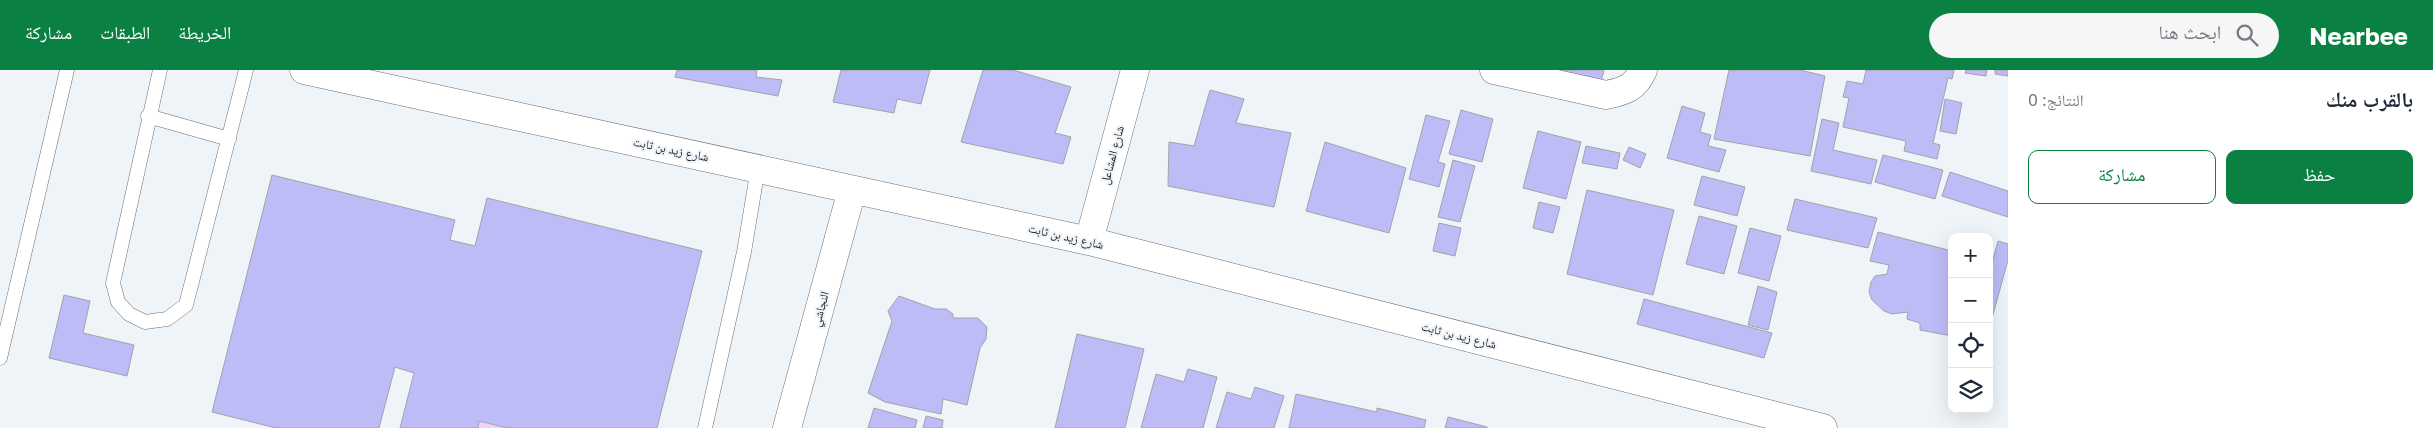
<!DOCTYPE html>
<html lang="ar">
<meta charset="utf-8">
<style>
:root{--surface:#fff;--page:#f6f6f7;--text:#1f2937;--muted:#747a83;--line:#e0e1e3;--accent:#0b8043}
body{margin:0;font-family:"Golos Text","Noto Naskh Arabic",sans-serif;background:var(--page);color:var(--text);direction:rtl}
.controls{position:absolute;right:15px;bottom:15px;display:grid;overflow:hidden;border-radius:10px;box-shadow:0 5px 20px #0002}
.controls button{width:45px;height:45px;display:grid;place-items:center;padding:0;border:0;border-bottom:1px solid var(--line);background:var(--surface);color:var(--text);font:25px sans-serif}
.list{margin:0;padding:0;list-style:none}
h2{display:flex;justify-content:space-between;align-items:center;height:65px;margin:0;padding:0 20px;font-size:21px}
h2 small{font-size:16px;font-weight:400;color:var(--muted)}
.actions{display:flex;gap:10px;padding:15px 20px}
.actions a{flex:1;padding:11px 0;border:1px solid var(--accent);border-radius:10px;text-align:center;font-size:18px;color:var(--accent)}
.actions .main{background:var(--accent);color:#fff}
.icon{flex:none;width:28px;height:28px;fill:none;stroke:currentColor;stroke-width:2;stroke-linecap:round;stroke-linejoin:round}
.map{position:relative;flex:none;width:2008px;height:358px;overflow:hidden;direction:ltr}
header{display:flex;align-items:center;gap:30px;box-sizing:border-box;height:70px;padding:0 25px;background:var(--accent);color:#fff}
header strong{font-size:24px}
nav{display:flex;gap:28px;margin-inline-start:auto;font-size:18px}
.search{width:350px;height:45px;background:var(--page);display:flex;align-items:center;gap:12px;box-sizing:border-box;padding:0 18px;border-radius:28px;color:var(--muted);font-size:19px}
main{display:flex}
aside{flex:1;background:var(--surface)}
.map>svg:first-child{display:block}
.green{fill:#f0d2f8}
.building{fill:#bdbcf7;stroke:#a2a2a8}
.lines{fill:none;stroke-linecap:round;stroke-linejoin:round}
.service-casing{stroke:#6b6f74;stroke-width:15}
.minor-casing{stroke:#6b6f74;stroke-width:29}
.service{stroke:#fff;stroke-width:14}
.minor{stroke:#fff;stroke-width:28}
.labels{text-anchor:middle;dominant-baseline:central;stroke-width:4;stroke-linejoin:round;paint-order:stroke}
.street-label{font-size:12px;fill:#212325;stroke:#eff4f9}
</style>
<header>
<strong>Nearbee</strong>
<div class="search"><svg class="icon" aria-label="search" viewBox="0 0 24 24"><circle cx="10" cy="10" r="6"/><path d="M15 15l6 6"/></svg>ابحث هنا</div>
<nav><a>الخريطة</a><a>الطبقات</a><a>مشاركة</a></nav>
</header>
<main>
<aside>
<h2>بالقرب منك<small>النتائج: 0</small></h2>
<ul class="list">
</ul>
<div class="actions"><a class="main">حفظ</a><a>مشاركة</a></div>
</aside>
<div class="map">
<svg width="2008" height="358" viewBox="0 0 2008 358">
<rect width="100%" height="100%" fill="#eff4f9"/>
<path class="green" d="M479,351l28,7h-29z"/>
<path class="building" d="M677,0h80l-1,7 26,3 -4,16 -103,-19z
M841,0h89l-9,34 -24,-5 -3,14 -61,-11z
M983,0h30l58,17 -16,46 16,4 -8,27 -102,-22z
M1528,0h76l-4,16z
M1729,0h71l25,6 -15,80 -96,-17z
M1866,0h88l-2,9 -4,-1 -15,65 7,2 -3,14 -33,-8 2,-10 -63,-14 6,-29 -6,-1 4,-16 16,3z
M1966,0h21l-1,6 -21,-3z
M1995,0h13v6l-13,-2z
M1210,20l34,9 -8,24 55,10 -17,74 -106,-21 1,-44 25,4z
M1945,29l17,4 -6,31 -16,-3z
M1682,36l23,7 -5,19 11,3 -3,11 18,4 -7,22 -52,-14z
M1461,40l32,9 -11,43 -33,-8z
M1426,45l24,6 -12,41 7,2 -6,23 -30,-8z
M1822,49l17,4 -6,27 44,10 -6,24 -60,-13z
M1538,61l43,11 -15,57 -43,-11z
M1325,72l81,26 -17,65 -83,-22z
M1586,76l34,7 -3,16 -35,-6z
M1629,77l17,7 -6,14 -17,-8z
M1883,85l60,15 -8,29 -60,-17z
M1453,90l22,6 -15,56 -22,-5z
M1950,102l58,19v26l-66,-21z
M272,105l183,45 -5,20 25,6 12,-48 215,53 -45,177h-150l-28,-7 -1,7h-78l14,-55 -19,-6 -16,61h-103l-64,-16z
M1702,106l43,11 -8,29 -43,-11z
M1587,120l87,20 -21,85 -86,-21z
M1795,129l82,19 -9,30 -81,-18z
M1539,132l21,5 -7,26 -20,-5z
M1699,146l38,10 -13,48 -38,-10z
M1439,153l22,5 -6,28 -22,-5z
M1750,158l31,8 -12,45 -31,-8z
M1878,162l74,19v85l-32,-6v-7l-13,-4 1,-7 -16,2 -8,-3 -12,-11 -3,-8 2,-10 4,-6 12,-2 2,-9 -19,-4z
M1998,171l10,3v16l-19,69v-55z
M1758,216l19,6 -9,38 -20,-5z
M64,225l26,6 -7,32 51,12 -7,31 -78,-18z
M899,226l36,13h11l7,5v4h25l9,9 -1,12 -6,9 -13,57 -24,-6 -2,15 -56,-12 -17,-9 24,-72 -4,-10z
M1644,229l128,34 -8,25 -127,-34z
M1077,264l67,15 -19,79h-70z
M1188,299l29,8 -14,51h-62l15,-54 28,8z
M1255,317l29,9 -10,32h-58l11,-36 24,7z
M1296,324l81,18v-4l49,12 -2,8h-135z
M874,338l43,12 -2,8h-47z
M926,346l17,4 -1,8h-19z
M1448,347l39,10v1h-42z"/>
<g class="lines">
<defs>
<path id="service" d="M160,0l-47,213 5,19 11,12 16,8 22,-3 19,-14 60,-235
M148,46l81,23
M0,288l67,-288
M705,358l39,-176 14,-84"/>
<path id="minor" d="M304,0l785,171 734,187
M1494,0l112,25c19,-4 29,-7 37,-25
M1089,171l46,-171
M787,358l65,-238"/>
</defs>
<use href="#service" class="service-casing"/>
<use href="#minor" class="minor-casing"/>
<use href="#service" class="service"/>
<use href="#minor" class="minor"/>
</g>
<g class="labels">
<g class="street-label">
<text transform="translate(671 79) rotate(12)">شارع زيد بن ثابت</text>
<text transform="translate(1112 85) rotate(-75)">شارع المشاعل</text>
<text transform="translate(1066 166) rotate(13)">شارع زيد بن ثابت</text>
<text transform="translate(820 239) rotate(-75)">النجاشي</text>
<text transform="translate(1459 265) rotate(14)">شارع زيد بن ثابت</text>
</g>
</g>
</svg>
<div class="controls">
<button>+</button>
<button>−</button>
<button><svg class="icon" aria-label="locate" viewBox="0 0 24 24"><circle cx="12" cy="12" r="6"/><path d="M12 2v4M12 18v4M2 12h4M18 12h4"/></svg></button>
<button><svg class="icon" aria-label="layers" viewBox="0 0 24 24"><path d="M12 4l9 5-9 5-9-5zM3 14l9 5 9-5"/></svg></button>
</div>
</div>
</main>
